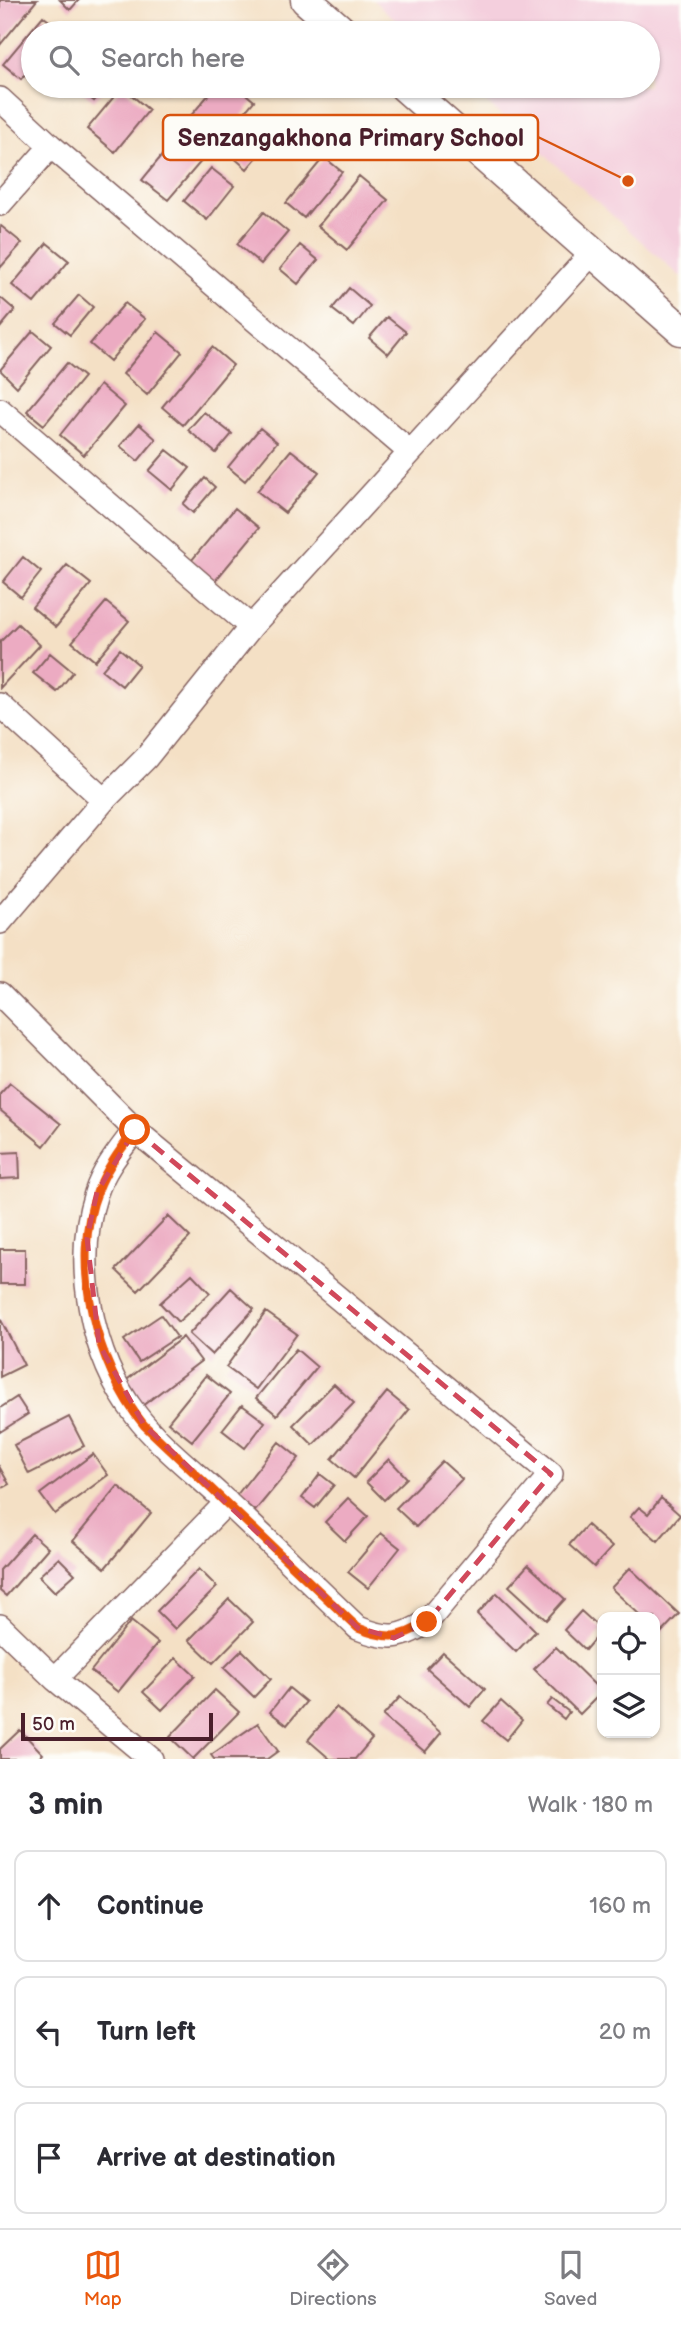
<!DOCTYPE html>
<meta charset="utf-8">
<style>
:root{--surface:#fff;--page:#f7f7f7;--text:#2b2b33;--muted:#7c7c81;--line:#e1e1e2;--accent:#ea580c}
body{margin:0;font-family:"Balsamiq Sans",sans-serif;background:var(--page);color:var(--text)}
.controls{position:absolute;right:21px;bottom:21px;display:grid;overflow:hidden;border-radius:14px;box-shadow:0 2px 5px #0004}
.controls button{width:63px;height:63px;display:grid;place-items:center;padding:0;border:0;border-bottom:2px solid var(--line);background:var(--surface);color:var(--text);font:35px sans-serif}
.scale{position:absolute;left:21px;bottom:18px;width:192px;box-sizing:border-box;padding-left:7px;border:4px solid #4a1f2b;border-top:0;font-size:19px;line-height:24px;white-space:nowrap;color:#4a1f2b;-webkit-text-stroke:5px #fdfcf7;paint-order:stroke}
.stop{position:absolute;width:21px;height:21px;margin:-16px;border:5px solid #ea580c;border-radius:50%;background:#fff}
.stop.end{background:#ea580c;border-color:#fff;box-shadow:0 2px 7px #0008}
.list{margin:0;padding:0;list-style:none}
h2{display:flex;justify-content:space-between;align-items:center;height:91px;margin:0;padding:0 28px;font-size:30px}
h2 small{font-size:23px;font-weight:400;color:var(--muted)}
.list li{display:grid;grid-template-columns:46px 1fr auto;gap:21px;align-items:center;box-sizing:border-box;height:112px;margin:0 14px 14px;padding:0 14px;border:2px solid var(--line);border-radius:14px}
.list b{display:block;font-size:26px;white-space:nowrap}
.list em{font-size:23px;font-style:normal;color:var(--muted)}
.icon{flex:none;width:38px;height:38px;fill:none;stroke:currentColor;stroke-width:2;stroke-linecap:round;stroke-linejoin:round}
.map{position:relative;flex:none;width:681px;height:1759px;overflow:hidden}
.search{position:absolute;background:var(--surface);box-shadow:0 2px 5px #0004;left:21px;right:21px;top:21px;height:77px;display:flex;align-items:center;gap:18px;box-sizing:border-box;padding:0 24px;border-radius:38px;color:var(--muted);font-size:26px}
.sheet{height:469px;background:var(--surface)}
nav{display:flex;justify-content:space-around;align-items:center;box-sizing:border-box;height:98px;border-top:2px solid var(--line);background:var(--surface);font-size:19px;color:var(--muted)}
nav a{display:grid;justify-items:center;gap:4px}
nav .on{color:var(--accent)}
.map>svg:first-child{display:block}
.built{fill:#f4cfdd}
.building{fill:#ecabc2}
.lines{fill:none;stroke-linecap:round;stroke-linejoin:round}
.minor-casing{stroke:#866361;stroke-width:26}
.tertiary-casing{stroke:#866361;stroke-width:33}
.minor{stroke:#fff;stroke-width:23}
.tertiary{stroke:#fff;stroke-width:30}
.route{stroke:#ea580c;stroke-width:9}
.marked{fill:none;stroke:#d1495b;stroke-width:5;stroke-dasharray:14 9;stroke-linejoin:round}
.leader{fill:none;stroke:#d8530f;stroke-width:2.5}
.callout-dot{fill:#d8530f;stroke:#fdfcf7;stroke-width:2.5}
.callout{fill:#fdfcf7;stroke:#d8530f;stroke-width:2.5}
.callout-label{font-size:24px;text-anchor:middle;font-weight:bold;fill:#4a1f2b}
</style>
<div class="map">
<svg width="681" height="1759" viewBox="0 0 681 1759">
<rect width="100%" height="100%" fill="#fdfcf7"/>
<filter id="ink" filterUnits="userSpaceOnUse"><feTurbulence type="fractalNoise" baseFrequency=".0143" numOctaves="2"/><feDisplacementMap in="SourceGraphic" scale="14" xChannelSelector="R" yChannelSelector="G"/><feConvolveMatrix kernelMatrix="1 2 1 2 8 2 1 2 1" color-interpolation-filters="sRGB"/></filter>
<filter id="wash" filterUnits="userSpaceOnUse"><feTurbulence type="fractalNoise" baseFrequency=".00686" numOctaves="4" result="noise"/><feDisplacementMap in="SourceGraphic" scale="28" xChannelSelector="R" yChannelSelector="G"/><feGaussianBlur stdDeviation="1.57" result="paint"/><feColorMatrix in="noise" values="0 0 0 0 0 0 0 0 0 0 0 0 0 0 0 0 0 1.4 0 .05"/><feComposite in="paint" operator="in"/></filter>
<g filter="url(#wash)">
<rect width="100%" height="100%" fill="#f4e0c5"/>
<path class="built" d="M373,0h308v277l-213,-191h180v-53h-238z"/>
<g id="blocks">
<path class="building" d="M0,0h37l-37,45z
M60,0h19l-9,10z
M43,16l18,15 -28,2v32l-12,14 -18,-15z
M75,86h32l-13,15z
M158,86h14l-6,7z
M216,86h20l18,15 -35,42 -30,-25z
M122,87l27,23 -34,42 -28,-23z
M254,129l16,13 -23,27 -15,-13z
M177,137l26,22 -35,41 -26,-20z
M324,157l18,15 -38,46 -18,-15z
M211,168l23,18 -27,34 -23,-19z
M359,176l29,24 -41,50 -29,-24z
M264,212l24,20 -27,32 -24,-20z
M1,226l21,17 -22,25v-40z
M47,243l22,18 -35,42 -22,-18z
M300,245l18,15 -20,24 -18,-15z
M349,288l21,18 -16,20 -22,-17z
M79,295l14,12 -23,28 -15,-12z
M1,298l14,12 -15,18v-29z
M125,303l20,16 -35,42 -20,-17z
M387,317l19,15 -18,22 -19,-16z
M33,331l18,15 -34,41 -17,-17z
M158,332l24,20 -35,43 -24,-21z
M212,347l21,18 -50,60 -21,-18z
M67,363l17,14 -40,48 -17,-14z
M100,385l25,21 -41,49 -24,-20z
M204,412l28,22 -16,19 -28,-23z
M139,424l17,15 -18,22 -18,-15z
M260,428l17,14 -32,39 -17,-14z
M167,450l23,18 -18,22 -23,-19z
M291,450l28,22 -34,41 -28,-22z
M205,478l10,9 -22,26 -10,-9z
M235,508l24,20 -44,53 -24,-20z
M23,557l18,15 -20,25 -18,-15z
M67,565l24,19 -35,43 -24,-20z
M106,602l23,19 -34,40 -23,-19z
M18,624l22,21 -40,43v-46z
M120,649l19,16 -17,21 -20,-16z
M50,653l23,19 -16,20 -24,-19z
M10,1083l51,41 -17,22 -44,-36v-16z
M19,1152l1,26 -20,1v-26z
M168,1216l22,21 -52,54 -22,-21z
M0,1249h25v35h-25z
M192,1274l18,19 -32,29 -18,-19z
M231,1288l23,21 -42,46 -23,-21z
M266,1312l31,22 -41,55 -30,-22z
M161,1315l16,22 -38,25 -15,-22z
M0,1318l24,47 -24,12z
M183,1337l18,24 -59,45 -18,-24z
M296,1349l21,18 -40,48 -21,-17z
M206,1375l24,19 -38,47 -24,-19z
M334,1384l20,19 -41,42 -20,-20z
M387,1392l22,18 -55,68 -22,-19z
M17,1397l11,17 -28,18v-24z
M242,1405l23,17 -20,26 -23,-18z
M69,1417l15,29 -55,28 -15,-29z
M279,1442l20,16 -44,53 -19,-15z
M93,1454l15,21 -53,39 -15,-20z
M389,1459l18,19 -23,22 -18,-18z
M442,1461l20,18 -46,48 -20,-19z
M0,1468l9,16 -9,5z
M320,1474l14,11 -19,23 -13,-10z
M118,1486l33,27 -46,55 -32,-27z
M348,1498l20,18 -23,25 -20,-19z
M661,1498l19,17 -22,26 -28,-24 9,-10 9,7z
M587,1525l25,22 -18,20 -25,-22z
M381,1533l19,15 -32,40 -20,-16z
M32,1534l16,14 -42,48 -6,-5v-21z
M59,1558l16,16 -20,18 -16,-16z
M528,1565l37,34 -19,21 -37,-34z
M630,1568l49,46 -24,25v-22h-17l2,-2 -29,-27z
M199,1569l18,18 -42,42 -18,-18z
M497,1593l39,38 -20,21 -39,-38z
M229,1599l24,23 -40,41 -24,-23z
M581,1611l21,19 -17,20 -21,-20z
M131,1621l27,22 -40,49 -27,-21z
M556,1647l46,45 -22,22 -46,-45z
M242,1650l29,29 -17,18 -30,-29z
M443,1652l42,37 -15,18 -43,-38z
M176,1658l19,18 -33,34 -19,-18z
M289,1688l17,14 -19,23 -17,-13z
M215,1690l24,22 -46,47 -23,-22z
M400,1697l41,36 -16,19 -42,-36z
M552,1699l17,13 -5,7 -17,-14z
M501,1701l21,19 -16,20 -23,-19z
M336,1707l36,32 -17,20h-25l-22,-19z
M258,1723l20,28 -11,8h-53l-3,-4z
M20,1730l23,24 -5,5h-38v-10z"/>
</g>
</g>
<g filter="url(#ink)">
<use href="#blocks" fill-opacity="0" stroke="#866361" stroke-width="2"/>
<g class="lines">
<defs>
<path id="minor" d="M0,99l51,47 359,306
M0,204l51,-58
M0,410l251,217
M0,705l104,95
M0,922l104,-122 42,-42 105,-131 343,-376
M0,994l135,136 416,344 -124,148c-27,17 -39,18 -69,6 -46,-44 -91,-89 -138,-132 -27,-25 -62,-52 -84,-81 -45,-58 -63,-152 -40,-222 8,-24 24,-43 39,-63
M0,1626l55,53 96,80
M55,1679l172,-177"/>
<path id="tertiary" d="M306,0l38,33
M404,86l277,244"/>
</defs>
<use href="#minor" class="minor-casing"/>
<use href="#tertiary" class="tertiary-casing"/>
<use href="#minor" class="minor"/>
<use href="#tertiary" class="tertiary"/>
</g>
</g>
<g class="lines" filter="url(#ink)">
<path class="route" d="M135,1130c-14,19 -28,37 -37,60 -29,71 -2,177 46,235l214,203c30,12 42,11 69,-6"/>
</g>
<path class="marked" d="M135,1130l416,344 -124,148 -33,16 -36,-10 -214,-203 -45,-81 -12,-106 10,-46z"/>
<path class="leader" d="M628 181L538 137"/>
<circle class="callout-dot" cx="628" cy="181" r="7"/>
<rect class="callout" x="163" y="115" width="375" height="45" rx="7"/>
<g class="callout-label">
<text x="351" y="146">Senzangakhona Primary School</text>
</g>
</svg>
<div class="controls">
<button><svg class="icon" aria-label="locate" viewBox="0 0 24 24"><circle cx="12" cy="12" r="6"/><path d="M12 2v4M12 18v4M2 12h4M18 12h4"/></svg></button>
<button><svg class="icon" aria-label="layers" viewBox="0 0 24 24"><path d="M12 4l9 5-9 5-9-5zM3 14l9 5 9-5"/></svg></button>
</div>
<div class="scale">50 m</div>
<div class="stop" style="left:135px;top:1130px"></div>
<div class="stop end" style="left:427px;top:1622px"></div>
<div class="search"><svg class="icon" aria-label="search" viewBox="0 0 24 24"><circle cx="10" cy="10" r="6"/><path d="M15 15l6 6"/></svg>Search here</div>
</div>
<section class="sheet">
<h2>3 min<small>Walk · 180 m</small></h2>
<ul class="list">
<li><svg class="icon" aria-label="ahead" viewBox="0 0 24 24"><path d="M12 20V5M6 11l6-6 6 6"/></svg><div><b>Continue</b></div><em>160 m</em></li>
<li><svg class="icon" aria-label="left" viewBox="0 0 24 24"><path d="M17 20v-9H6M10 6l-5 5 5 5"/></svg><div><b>Turn left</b></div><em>20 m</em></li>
<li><svg class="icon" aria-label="arrive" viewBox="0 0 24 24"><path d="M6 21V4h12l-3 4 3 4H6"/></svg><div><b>Arrive at destination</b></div></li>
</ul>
</section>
<nav>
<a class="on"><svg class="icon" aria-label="map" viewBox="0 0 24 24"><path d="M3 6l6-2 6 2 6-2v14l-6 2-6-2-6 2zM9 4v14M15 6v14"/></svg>Map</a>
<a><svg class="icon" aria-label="directions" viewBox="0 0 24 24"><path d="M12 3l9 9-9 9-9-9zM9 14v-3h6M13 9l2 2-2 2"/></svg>Directions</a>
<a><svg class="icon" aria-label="saved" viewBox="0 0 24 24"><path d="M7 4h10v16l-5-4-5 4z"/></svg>Saved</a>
</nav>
